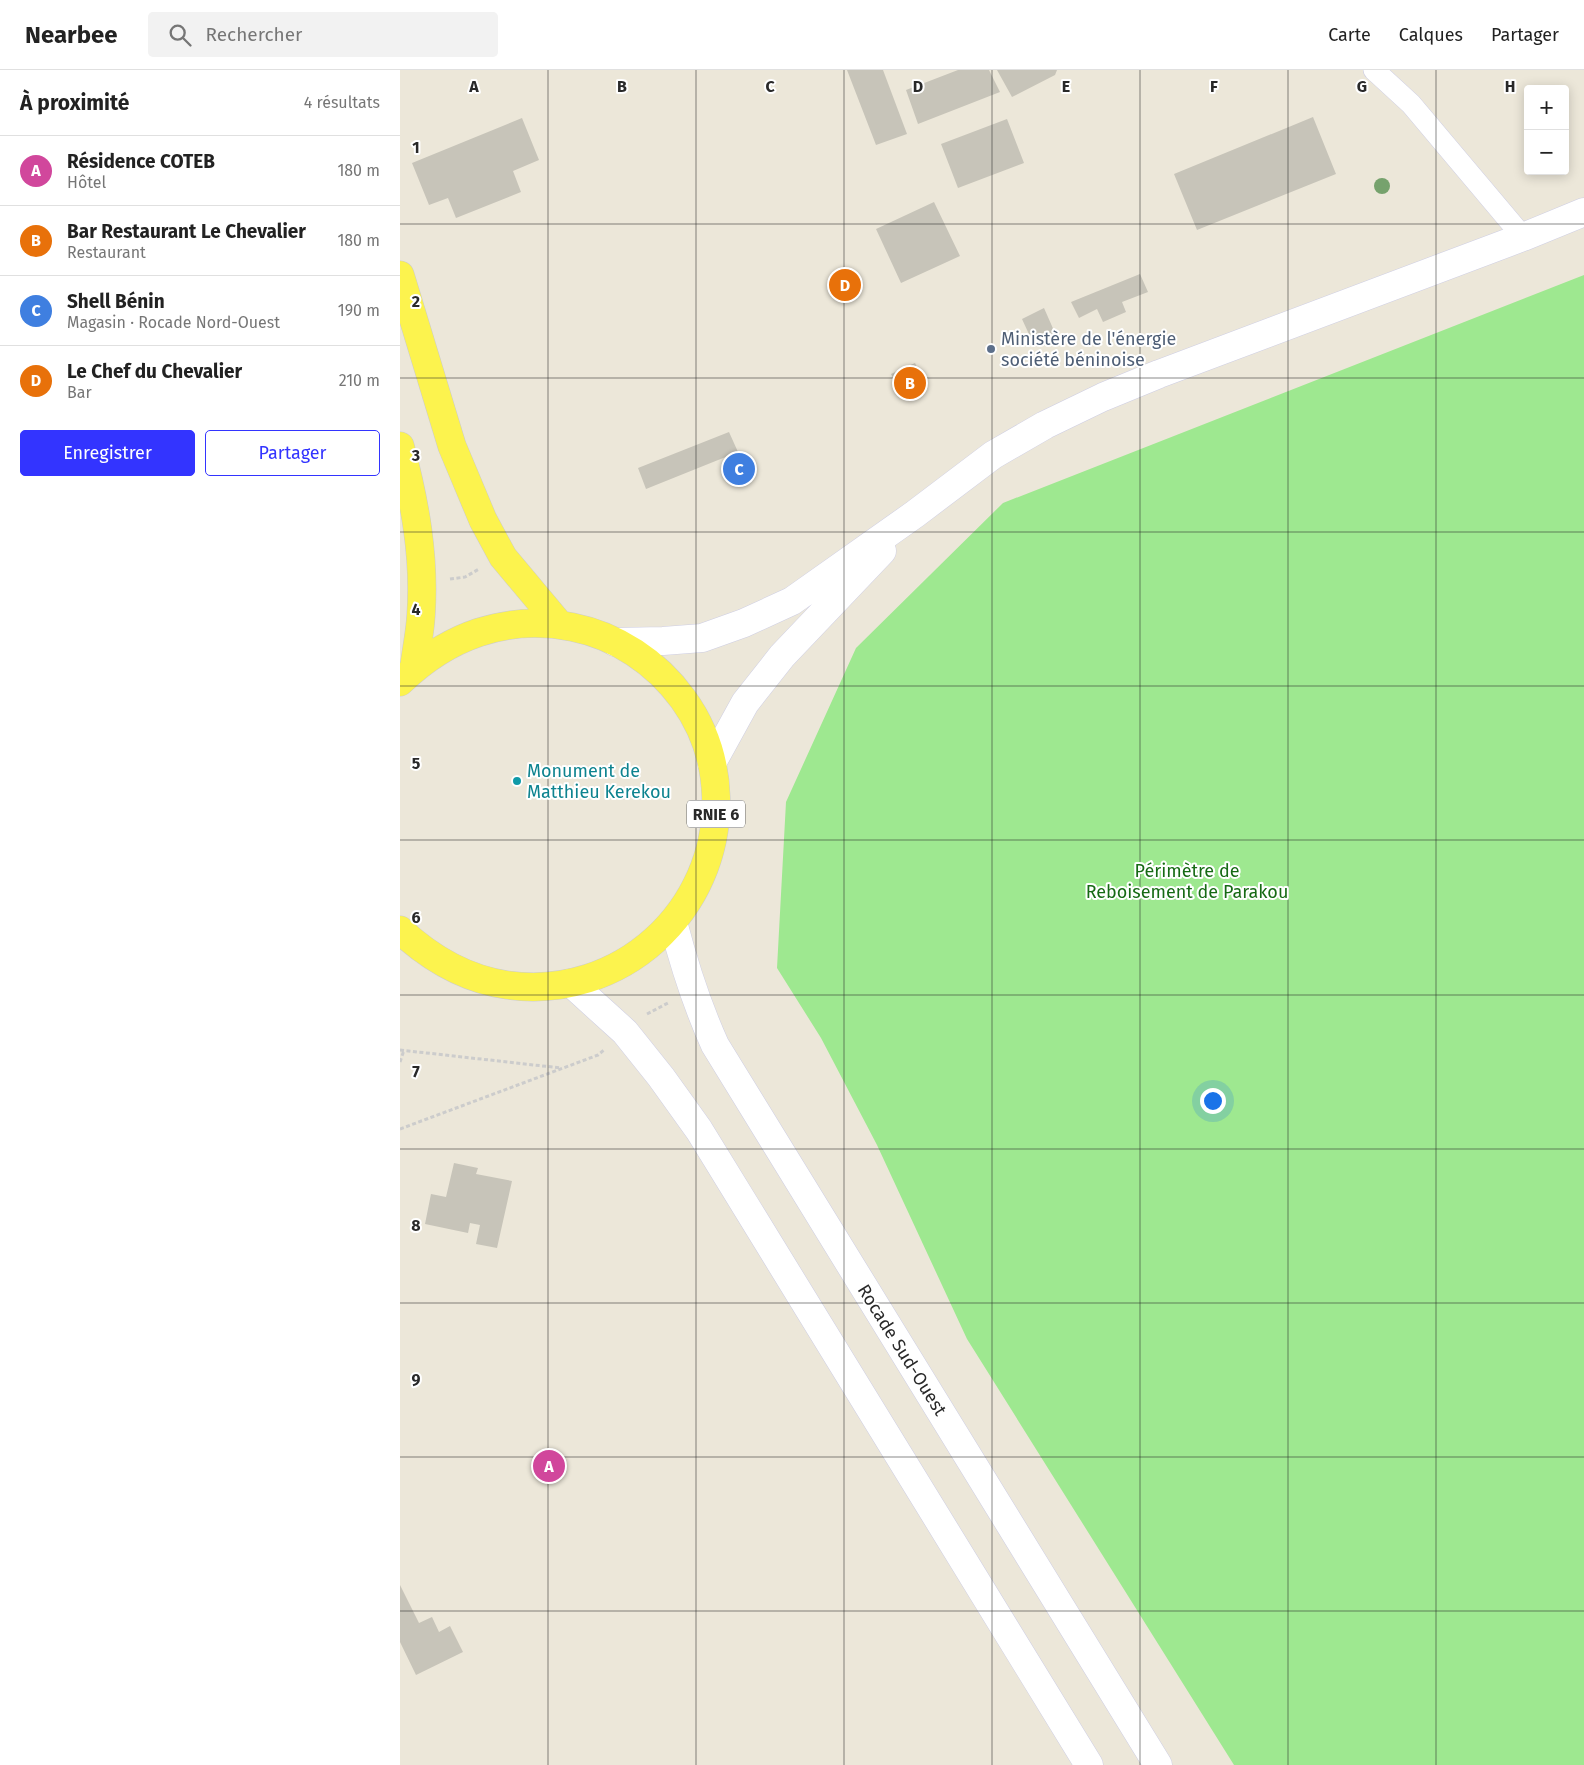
<!DOCTYPE html>
<html lang="fr">
<meta charset="utf-8">
<style>
:root{--surface:#fff;--page:#f2f2f2;--text:#222;--muted:#767676;--line:#e0e0e0;--accent:#3334ff}
body{margin:0;font-family:"Fira Sans",sans-serif;background:var(--page);color:var(--text)}
.controls{position:absolute;right:15px;top:15px;display:grid;overflow:hidden;border-radius:5px;box-shadow:0 2px 12px #0003}
.controls button{width:45px;height:45px;display:grid;place-items:center;padding:0;border:0;border-bottom:1px solid var(--line);background:var(--surface);color:var(--text);font:25px sans-serif}
.you{position:absolute;left:812px;top:1030px;width:18px;height:18px;margin:-12px;border:4px solid #fff;border-radius:50%;background:#1a73e8;box-shadow:0 0 0 8px #1a73e833}
.badge{display:grid;place-items:center;width:32px;height:32px;border-radius:50%;background:var(--accent);color:#fff;font-size:16px;font-weight:700}
.pin{position:absolute;translate:-50% -50%;border:2px solid #fff;box-shadow:0 1px 5px #0006}
.list{margin:0;padding:0;list-style:none}
h2{display:flex;justify-content:space-between;align-items:center;height:65px;margin:0;padding:0 20px;font-size:21px}
h2 small{font-size:16px;font-weight:400;color:var(--muted)}
.list li{display:grid;grid-template-columns:32px 1fr auto;gap:15px;align-items:center;box-sizing:border-box;height:70px;padding:0 20px;border-top:1px solid var(--line)}
.list b{display:block;font-size:19px;white-space:nowrap}
.list p{margin:0;font-size:16px;white-space:nowrap;color:var(--muted)}
.list em{font-size:16px;font-style:normal;color:var(--muted)}
.actions{display:flex;gap:10px;padding:15px 20px}
.actions a{flex:1;padding:11px 0;border:1px solid var(--accent);border-radius:5px;text-align:center;font-size:18px;color:var(--accent)}
.actions .main{background:var(--accent);color:#fff}
.icon{flex:none;width:28px;height:28px;fill:none;stroke:currentColor;stroke-width:2;stroke-linecap:round;stroke-linejoin:round}
.map{position:relative;flex:none;width:1184px;height:1695px;overflow:hidden}
header{display:flex;align-items:center;gap:30px;box-sizing:border-box;height:70px;padding:0 25px;background:var(--surface);border-bottom:1px solid var(--line)}
header strong{font-size:24px}
nav{display:flex;gap:28px;margin-inline-start:auto;font-size:18px}
.search{width:350px;height:45px;background:var(--page);display:flex;align-items:center;gap:12px;box-sizing:border-box;padding:0 18px;border-radius:5px;color:var(--muted);font-size:19px}
main{display:flex}
aside{flex:1;background:var(--surface)}
.map>svg:first-child{display:block}
.green{fill:#9ee890}
.building{fill:#c7c4b9}
.lines{fill:none;stroke-linecap:round;stroke-linejoin:round}
.street-casing{stroke:#cecee3;stroke-width:22}
.secondary-casing{stroke:#cecee3;stroke-width:29}
.primary-casing{stroke:#ccc;stroke-width:29}
.path{stroke:#ccc;stroke-width:3;stroke-dasharray:4 2.5;stroke-linecap:butt}
.street{stroke:#fff;stroke-width:21}
.secondary{stroke:#fff;stroke-width:28}
.primary{stroke:#fcf34e;stroke-width:28}
.tree{fill:#76a26d}
.grid{fill:none;stroke:#292929;stroke-width:1;stroke-opacity:0.55}
.service-dot{fill:#5c6f8a;stroke:#fff;stroke-width:2}
.culture-dot{fill:#0f9aa8;stroke:#fff;stroke-width:2}
.labels{text-anchor:middle;dominant-baseline:central;stroke-width:4;stroke-linejoin:round;paint-order:stroke}
.shield{fill:#fff;stroke:#696969;stroke-width:1}
.shield-label{font-size:16px;font-weight:bold;fill:#292929}
.service-label{font-size:18px;fill:#4e5e75;stroke:#fff;text-anchor:start}
.culture-label{font-size:18px;fill:#0d838f;stroke:#fff;text-anchor:start}
.park-label{font-size:18px;fill:#166a14;stroke:#fff}
.street-label{font-size:18px;fill:#292929;stroke:#fff}
.grid-label{font-size:16px;text-anchor:middle;font-weight:bold;fill:#292929;stroke:#fff;stroke-width:4;stroke-linejoin:round;paint-order:stroke}
</style>
<header>
<strong>Nearbee</strong>
<div class="search"><svg class="icon" aria-label="search" viewBox="0 0 24 24"><circle cx="10" cy="10" r="6"/><path d="M15 15l6 6"/></svg>Rechercher</div>
<nav><a>Carte</a><a>Calques</a><a>Partager</a></nav>
</header>
<main>
<aside>
<h2>À proximité<small>4 résultats</small></h2>
<ul class="list">
<li><span class="badge" style="background:#d1479c">A</span><div><b>Résidence COTEB</b><p>Hôtel</p></div><em>180 m</em></li>
<li><span class="badge" style="background:#e8710a">B</span><div><b>Bar Restaurant Le Chevalier</b><p>Restaurant</p></div><em>180 m</em></li>
<li><span class="badge" style="background:#3f7fe0">C</span><div><b>Shell Bénin</b><p>Magasin · Rocade Nord-Ouest</p></div><em>190 m</em></li>
<li><span class="badge" style="background:#e8710a">D</span><div><b>Le Chef du Chevalier</b><p>Bar</p></div><em>210 m</em></li>
</ul>
<div class="actions"><a class="main">Enregistrer</a><a>Partager</a></div>
</aside>
<div class="map">
<svg width="1184" height="1695" viewBox="0 0 1184 1695">
<rect width="100%" height="100%" fill="#ece7d9"/>
<path class="green" d="M1184,205v1490h-350l-267,-426 -90,-194 -56,-107 -44,-70 9,-166 70,-154 147,-145z"/>
<path class="building" d="M447,0h36l24,64 -31,11z
M558,0h31l11,22 -82,32 -12,-34z
M597,0h60l-2,5 -43,22z
M913,47l23,57 -139,56 -23,-56z
M122,48l17,42 -26,11 8,21 -65,26 -8,-20 -19,7 -17,-42z
M607,49l17,44 -66,25 -17,-44z
M534,132l26,54 -59,27 -25,-54z
M740,204l8,18 -26,10 4,10 -23,10 -6,-13 -18,9 -8,-16z
M644,238l11,25 -22,10 -11,-24z
M515,293l8,17 -23,11 -9,-17z
M329,362l9,20 -92,37 -8,-21z
M54,1093l24,5 -2,6 36,7 -15,67 -21,-4 4,-19 -10,-2 -2,10 -43,-9 6,-30 15,3z
M0,1515l19,38 13,-6 7,15 11,-6 13,26 -47,23 -16,-33z"/>
<g class="lines">
<defs>
<path id="street" d="M974,0l37,34 112,133"/>
<path id="secondary" d="M215,572l48,-1 39,-3 42,-15 48,-22 123,-87 78,-59 52,-30 58,-28 56,-23 364,-137 61,-25
M312,693l33,-60 37,-47 100,-105
M273,852c11,43 24,83 42,123l443,720
M171,913l54,49 36,45 38,53 390,635"/>
<path id="primary" d="M0,205l52,171 31,74 20,37 57,68
M0,376c15,56 25,111 21,169 -1,18 -5,36 -7,53
M0,612c47,-46 106,-68 172,-55 45,9 84,35 111,72 21,29 32,63 33,98 3,114 -96,204 -209,188 -41,-6 -77,-27 -107,-55"/>
</defs>
<use href="#street" class="street-casing"/>
<use href="#secondary" class="secondary-casing"/>
<use href="#primary" class="primary-casing"/>
<path class="path" d="M50,509l15,-2 14,-8
M247,944l21,-11
M0,980l161,18
M0,992l4,-12
M0,1059l198,-74 6,-5"/>
<use href="#street" class="street"/>
<use href="#secondary" class="secondary"/>
<use href="#primary" class="primary"/>
</g>
<circle class="tree" cx="982" cy="116" r="8"/>
<path class="grid" d="M148,0v1695M296,0v1695M444,0v1695M592,0v1695M740,0v1695M888,0v1695M1036,0v1695M0,154h1184M0,308h1184M0,462h1184M0,616h1184M0,770h1184M0,925h1184M0,1079h1184M0,1233h1184M0,1387h1184M0,1541h1184"/>
<circle class="service-dot" cx="591" cy="279" r="5"/>
<circle class="culture-dot" cx="117" cy="711" r="5"/>
<g class="labels">
<rect class="shield" x="287" y="730.5" width="58" height="27" rx="4"/>
<g class="shield-label">
<text x="316" y="744">RNIE 6</text>
</g>
<g class="service-label">
<text x="601" y="269">Ministère de l'énergie<tspan x="601" dy="21">société béninoise</tspan></text>
</g>
<g class="culture-label">
<text x="127" y="701">Monument de<tspan x="127" dy="21">Matthieu Kerekou</tspan></text>
</g>
<g class="park-label">
<text x="787" y="801">Périmètre de<tspan x="787" dy="21">Reboisement de Parakou</tspan></text>
</g>
<g class="street-label">
<text transform="translate(502 1280) rotate(58)">Rocade Sud-Ouest</text>
</g>
</g>
<g class="grid-label">
<text x="74" y="22">A</text>
<text x="222" y="22">B</text>
<text x="370" y="22">C</text>
<text x="518" y="22">D</text>
<text x="666" y="22">E</text>
<text x="814" y="22">F</text>
<text x="962" y="22">G</text>
<text x="1110" y="22">H</text>
<text x="16" y="83">1</text>
<text x="16" y="237">2</text>
<text x="16" y="391">3</text>
<text x="16" y="545">4</text>
<text x="16" y="699">5</text>
<text x="16" y="853">6</text>
<text x="16" y="1007">7</text>
<text x="16" y="1161">8</text>
<text x="16" y="1315">9</text>
</g>
</svg>
<div class="controls">
<button>+</button>
<button>−</button>
</div>
<div class="you"></div>
<div class="pin badge" style="left:149px;top:1396px;background:#d1479c">A</div>
<div class="pin badge" style="left:510px;top:313px;background:#e8710a">B</div>
<div class="pin badge" style="left:339px;top:399px;background:#3f7fe0">C</div>
<div class="pin badge" style="left:445px;top:215px;background:#e8710a">D</div>
</div>
</main>
